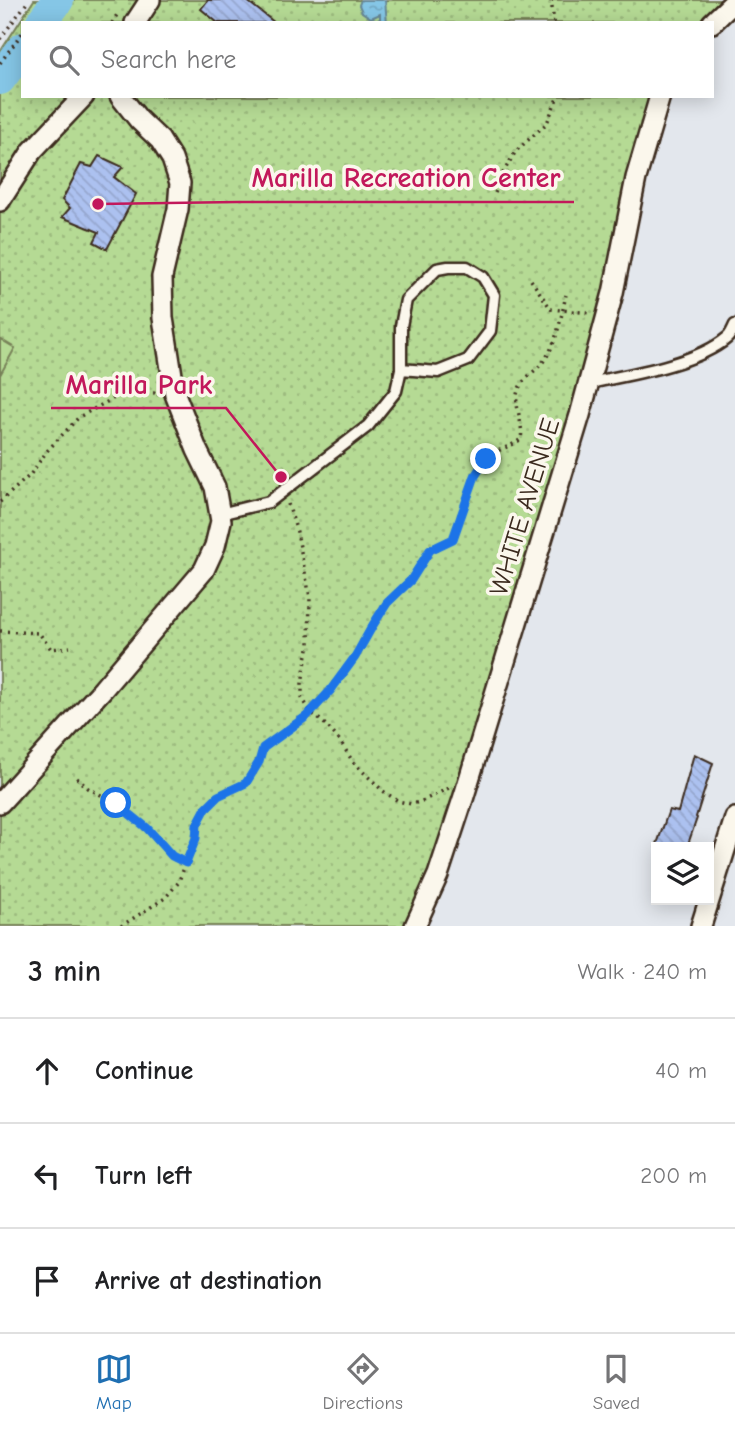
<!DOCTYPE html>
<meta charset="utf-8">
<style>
:root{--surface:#fff;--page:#f2f2f2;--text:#202124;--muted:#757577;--line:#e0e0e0;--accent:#1f6fb2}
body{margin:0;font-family:"Comic Neue",sans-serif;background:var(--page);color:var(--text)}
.controls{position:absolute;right:21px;bottom:21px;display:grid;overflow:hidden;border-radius:0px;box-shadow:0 4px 18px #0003}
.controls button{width:63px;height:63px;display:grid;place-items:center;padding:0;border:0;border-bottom:2px solid var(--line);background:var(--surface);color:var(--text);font:35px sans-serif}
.stop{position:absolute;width:21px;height:21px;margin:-16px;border:5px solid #1a73e8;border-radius:50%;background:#fff}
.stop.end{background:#1a73e8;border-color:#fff;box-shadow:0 2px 7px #0008}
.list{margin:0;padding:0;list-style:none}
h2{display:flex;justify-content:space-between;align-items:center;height:91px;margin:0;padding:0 28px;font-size:30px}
h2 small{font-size:23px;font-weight:400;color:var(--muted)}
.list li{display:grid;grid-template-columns:46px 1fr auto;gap:21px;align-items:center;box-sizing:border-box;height:105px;padding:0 28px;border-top:2px solid var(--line)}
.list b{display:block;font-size:26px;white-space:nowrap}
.list em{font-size:23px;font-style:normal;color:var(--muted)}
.icon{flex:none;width:38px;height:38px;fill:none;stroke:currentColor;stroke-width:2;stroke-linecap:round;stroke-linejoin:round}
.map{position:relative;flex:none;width:735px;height:926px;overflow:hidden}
.search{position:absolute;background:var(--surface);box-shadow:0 4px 18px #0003;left:21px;right:21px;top:21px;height:77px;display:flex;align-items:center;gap:18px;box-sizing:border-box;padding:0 24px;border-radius:0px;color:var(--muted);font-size:26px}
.sheet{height:406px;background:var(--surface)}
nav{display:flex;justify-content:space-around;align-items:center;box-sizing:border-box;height:98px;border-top:2px solid var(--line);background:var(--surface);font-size:19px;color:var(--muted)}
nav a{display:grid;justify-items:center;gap:4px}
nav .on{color:var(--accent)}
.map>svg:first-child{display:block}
.park{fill:url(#park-dots);stroke:#788259;stroke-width:2}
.pitch{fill:#b5da94;stroke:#788259;stroke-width:2}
.water{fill:url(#water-ripples);stroke:#678896;stroke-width:2}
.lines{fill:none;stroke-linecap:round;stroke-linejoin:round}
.river{stroke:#85c6e6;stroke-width:32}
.building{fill:url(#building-back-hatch);stroke:#3b2a1e;stroke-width:2}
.lane-casing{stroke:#3b2a1e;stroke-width:15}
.street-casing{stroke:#3b2a1e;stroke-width:24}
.path{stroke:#3b2a1e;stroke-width:3.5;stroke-dasharray:2 5;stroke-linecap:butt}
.lane{stroke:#fbf7ec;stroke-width:10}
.street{stroke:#fbf7ec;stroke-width:19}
.route{stroke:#1a73e8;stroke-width:9}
.labels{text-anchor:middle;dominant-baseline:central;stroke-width:7;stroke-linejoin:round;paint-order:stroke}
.street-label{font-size:26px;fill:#3b2a1e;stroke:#fbf7ec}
.leader{fill:none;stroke:#c2185b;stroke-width:2.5}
.callout-dot{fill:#c2185b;stroke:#fbf7ec;stroke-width:2.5}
.callout-label{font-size:28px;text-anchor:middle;font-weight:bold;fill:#c2185b;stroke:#fbf7ec;stroke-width:7;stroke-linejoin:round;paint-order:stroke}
</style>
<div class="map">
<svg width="735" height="926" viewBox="0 0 735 926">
<defs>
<pattern id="park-dots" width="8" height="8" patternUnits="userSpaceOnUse" patternTransform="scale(1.75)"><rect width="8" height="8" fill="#b5da94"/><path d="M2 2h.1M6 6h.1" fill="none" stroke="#9dbb7f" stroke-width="1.8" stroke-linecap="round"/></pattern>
<pattern id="water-ripples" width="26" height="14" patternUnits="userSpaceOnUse" patternTransform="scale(1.75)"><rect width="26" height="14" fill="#85c6e6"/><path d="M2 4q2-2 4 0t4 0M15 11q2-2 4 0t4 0" fill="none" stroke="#74aac5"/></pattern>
<pattern id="building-back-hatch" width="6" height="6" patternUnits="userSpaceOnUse" patternTransform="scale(1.75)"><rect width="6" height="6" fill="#acc1f0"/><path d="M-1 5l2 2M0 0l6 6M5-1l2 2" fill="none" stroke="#95a6cd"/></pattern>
</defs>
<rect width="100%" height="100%" fill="#e3e7ed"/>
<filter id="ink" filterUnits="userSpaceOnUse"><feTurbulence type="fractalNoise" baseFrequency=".0143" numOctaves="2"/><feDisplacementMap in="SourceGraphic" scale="14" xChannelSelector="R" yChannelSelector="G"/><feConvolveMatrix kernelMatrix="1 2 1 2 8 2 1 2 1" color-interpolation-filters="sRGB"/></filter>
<g filter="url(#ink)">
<path class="park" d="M34,0h701l-23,23h-689v73h637l-47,197 -198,633h-415v-874z"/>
<path class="pitch" d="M0,339l15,9 -15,27z"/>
<path class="water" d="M361,0h24l2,23h-15l8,-4v-5l-9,4 -9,-6 -3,-7z"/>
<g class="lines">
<path class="river" d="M41,23l17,-23
M0,79l23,-31"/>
</g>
<path class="building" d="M208,0h38l29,23h-57l-17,-14z
M99,156l24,11 -9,10 22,17 -29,55 -13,-7 5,-10 -37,-15 8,-9 -8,-8 19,-36 11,3z
M694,754l19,9 -17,54 1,1 -10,29h-31l13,-37 9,2z"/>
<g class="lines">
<defs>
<path id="lane" d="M589,383c39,-8 108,-19 138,-45 4,-3 6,-9 8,-13
M220,514l49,-12 99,-76 28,-35 5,-22v-43l5,-26 31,-31 11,-2h19l16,10 11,18 -4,36 -22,29 -30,12 -37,-3"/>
<path id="street" d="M135,23l15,-23
M712,23l23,-22
M0,201l32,-50 52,-55
M0,803l103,-114 101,-119 11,-24 6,-25 -6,-34 -18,-37 -22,-56 -12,-76 -1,-41 16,-68 2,-26 -8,-24 -12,-19 -21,-20 -19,-24
M415,926l23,-51 26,-79 116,-381 33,-122 23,-115 24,-82
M701,926l34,-108"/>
</defs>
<use href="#lane" class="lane-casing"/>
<use href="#street" class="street-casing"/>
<path class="path" d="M551,0l3,23
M112,23l6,-10
M0,39l29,-39
M0,63l23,-31
M495,193l8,-20 13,-22 31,-28 11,-27
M531,280l20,29 40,4
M0,502l30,-27 17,-24 32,-34 35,-19 13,-4 27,-1 4,2
M288,504l9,28 13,65 -1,46 -7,40v15l9,14 16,14 13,15 13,21 30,29 15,10 13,3 9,-2 29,-14
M0,631l39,2 12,16 19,-2
M77,778l11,10 28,15 17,13 14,12 25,28 14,8
M121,926l44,-28 13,-15 18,-45v-13l10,-17 12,-12 28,-13 13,-21 4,-14 44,-32 23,-25 25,-34 32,-54 24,-23 19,-30 23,-11c10,-22 19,-66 35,-81 10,-10 22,-10 33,-19 3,-16 -8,-35 -3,-48 4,-12 17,-19 25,-29 14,-18 18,-45 23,-67"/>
<use href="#lane" class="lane"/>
<use href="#street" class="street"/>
</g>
</g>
<g class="lines" filter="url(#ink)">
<path class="route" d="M116,803l31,25 25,28 14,7 10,-25 1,-13 9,-17 12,-12 28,-13 13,-21 4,-14 44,-32 23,-25 25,-34 18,-32 14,-22 24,-23 19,-30 23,-11 22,-63 11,-17"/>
</g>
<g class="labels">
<g class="street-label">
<text transform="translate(525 507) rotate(-73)">WHITE AVENUE</text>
</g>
</g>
<path class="leader" d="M98 204L237 202H574M281 477L226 408H51"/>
<g class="callout-dot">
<circle cx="98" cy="204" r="7"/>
<circle cx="281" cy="477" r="7"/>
</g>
<g class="callout-label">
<text x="406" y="187">Marilla Recreation Center</text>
<text x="139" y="394">Marilla Park</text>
</g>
</svg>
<div class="controls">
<button><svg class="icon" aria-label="layers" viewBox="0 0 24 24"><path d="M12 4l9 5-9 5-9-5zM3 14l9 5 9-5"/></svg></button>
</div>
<div class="stop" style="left:116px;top:803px"></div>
<div class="stop end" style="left:486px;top:459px"></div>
<div class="search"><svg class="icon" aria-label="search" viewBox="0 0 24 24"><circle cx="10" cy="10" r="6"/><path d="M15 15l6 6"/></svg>Search here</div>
</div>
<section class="sheet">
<h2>3 min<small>Walk · 240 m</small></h2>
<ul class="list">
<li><svg class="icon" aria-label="ahead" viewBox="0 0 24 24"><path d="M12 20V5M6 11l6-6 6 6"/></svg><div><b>Continue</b></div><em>40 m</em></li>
<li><svg class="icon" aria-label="left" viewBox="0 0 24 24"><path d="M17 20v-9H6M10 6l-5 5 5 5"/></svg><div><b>Turn left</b></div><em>200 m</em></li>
<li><svg class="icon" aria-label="arrive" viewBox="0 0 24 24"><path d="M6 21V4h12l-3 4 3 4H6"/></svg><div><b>Arrive at destination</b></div></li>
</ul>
</section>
<nav>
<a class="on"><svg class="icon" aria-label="map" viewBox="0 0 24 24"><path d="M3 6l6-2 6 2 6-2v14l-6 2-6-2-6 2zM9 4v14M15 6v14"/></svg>Map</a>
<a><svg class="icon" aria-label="directions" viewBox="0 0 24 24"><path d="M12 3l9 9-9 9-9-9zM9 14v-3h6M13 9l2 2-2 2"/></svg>Directions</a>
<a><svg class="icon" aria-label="saved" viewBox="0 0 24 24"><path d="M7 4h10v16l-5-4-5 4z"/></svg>Saved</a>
</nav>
